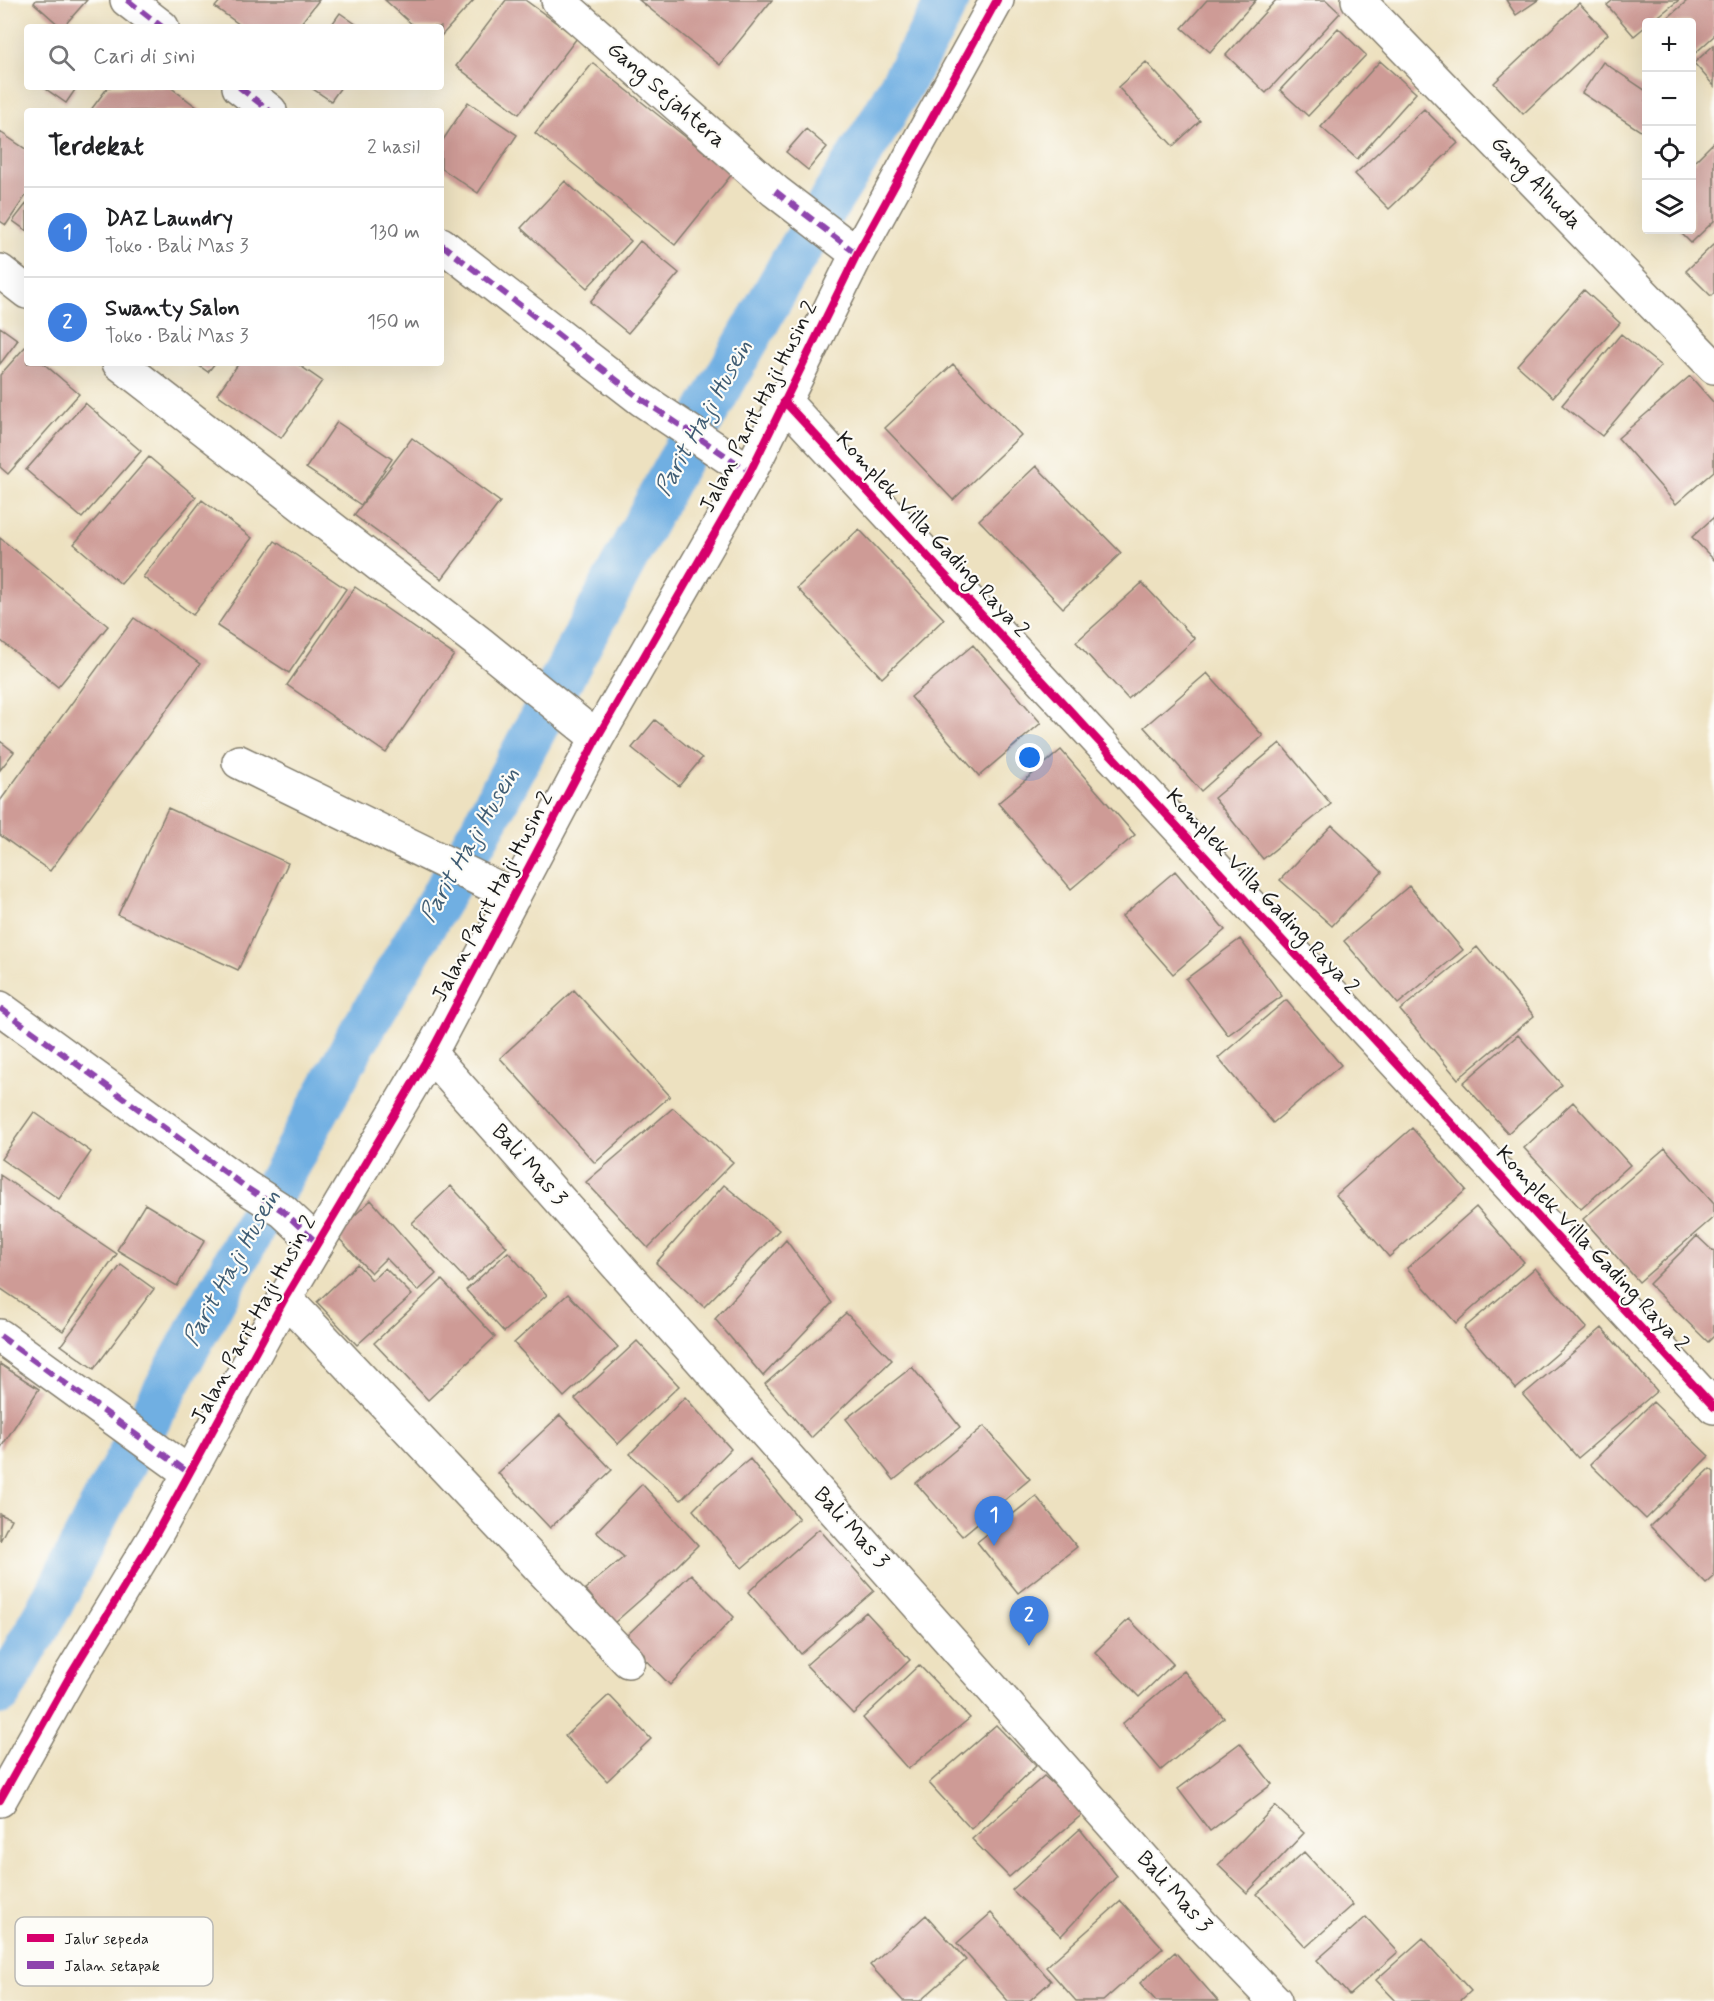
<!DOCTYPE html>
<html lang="id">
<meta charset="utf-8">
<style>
:root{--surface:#fff;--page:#f6f6f6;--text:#202124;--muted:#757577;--line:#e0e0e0;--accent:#1a73e8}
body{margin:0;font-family:Mynerve,sans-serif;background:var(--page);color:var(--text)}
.controls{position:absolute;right:18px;top:18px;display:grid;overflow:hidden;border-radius:6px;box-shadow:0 6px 24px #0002}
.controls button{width:54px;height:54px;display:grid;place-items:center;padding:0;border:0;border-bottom:2px solid var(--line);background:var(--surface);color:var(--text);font:30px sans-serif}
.you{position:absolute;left:1030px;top:758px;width:21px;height:21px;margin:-15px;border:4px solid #fff;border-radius:50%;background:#1a73e8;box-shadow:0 0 0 9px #1a73e833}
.badge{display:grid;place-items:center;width:39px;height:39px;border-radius:50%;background:var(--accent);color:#fff;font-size:20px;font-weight:700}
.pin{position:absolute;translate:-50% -50px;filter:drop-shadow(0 2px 3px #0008)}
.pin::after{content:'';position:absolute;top:32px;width:21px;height:18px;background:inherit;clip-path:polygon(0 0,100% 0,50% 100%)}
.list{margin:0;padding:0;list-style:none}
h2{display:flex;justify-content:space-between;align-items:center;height:78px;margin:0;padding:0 24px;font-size:26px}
h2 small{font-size:20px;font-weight:400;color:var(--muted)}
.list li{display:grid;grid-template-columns:39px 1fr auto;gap:18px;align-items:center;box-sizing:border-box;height:90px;padding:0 24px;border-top:2px solid var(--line)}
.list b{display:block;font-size:22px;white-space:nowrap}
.list p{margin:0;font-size:20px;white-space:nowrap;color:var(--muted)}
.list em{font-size:20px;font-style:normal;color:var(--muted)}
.icon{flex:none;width:33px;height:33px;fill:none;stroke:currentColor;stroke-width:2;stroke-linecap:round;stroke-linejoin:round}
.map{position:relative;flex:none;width:1714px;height:2001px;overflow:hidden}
.search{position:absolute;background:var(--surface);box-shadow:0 6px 24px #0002;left:24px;top:24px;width:420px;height:66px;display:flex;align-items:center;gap:15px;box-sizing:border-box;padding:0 21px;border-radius:6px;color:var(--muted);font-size:22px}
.panel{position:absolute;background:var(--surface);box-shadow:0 6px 24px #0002;left:24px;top:108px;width:420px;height:258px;border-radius:6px}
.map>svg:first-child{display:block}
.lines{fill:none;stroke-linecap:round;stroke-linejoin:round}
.canal{stroke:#6fafe2;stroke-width:44}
.building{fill:#ce9b96}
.minor-casing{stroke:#847e6e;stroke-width:36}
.minor{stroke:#fff;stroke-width:33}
.quiet{stroke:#8e44ad;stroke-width:6;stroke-dasharray:12 6;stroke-linecap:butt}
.cycleway-casing{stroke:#fdfcf7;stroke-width:11}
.cycleway{stroke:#d6006c;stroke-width:8}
.labels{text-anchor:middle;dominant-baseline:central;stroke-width:4.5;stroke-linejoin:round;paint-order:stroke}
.street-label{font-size:22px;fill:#1c1c1c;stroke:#fdfcf7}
.water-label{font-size:24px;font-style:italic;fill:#415e75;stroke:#fdfcf7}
.key{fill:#fdfcf7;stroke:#bab9b5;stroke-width:1.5}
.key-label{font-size:16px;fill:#1c1c1c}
</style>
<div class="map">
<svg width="1714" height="2001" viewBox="0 0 1714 2001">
<rect width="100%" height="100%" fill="#fdfcf7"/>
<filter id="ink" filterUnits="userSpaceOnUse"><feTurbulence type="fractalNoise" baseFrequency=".0167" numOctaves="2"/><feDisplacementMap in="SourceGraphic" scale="12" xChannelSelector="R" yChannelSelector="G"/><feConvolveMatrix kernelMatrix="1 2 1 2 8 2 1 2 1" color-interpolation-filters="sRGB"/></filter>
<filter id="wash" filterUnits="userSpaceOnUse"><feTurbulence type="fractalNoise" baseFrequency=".008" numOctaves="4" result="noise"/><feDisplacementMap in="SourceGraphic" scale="24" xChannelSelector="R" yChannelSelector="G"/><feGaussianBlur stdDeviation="1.35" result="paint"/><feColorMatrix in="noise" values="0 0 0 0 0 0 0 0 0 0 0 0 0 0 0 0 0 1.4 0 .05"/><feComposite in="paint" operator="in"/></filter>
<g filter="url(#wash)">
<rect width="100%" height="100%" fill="#ede1c0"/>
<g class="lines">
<path class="canal" d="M0,1693l51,-88 52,-102 251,-459 127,-214 192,-359 120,-211 86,-136 57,-101 11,-23"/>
</g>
<g id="blocks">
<path class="building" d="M36,0h51l-24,27h-2l-27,-24z
M221,0h98l-21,27h-55l-28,-20z
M385,0h89l-33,36v-9h-26z
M506,0h19l52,38 -58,76 -63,-48z
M639,0h133l-52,65z
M1207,0h49l-46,52 -28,-24z
M1276,0h50l14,13 -74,80 -40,-38z
M1506,0h32l-22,15z
M1613,0h66l-28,22h-5v4l-12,10 -27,-31z
M1688,0h26v36l-22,20v-34h-29z
M1579,3l29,31 -85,80 -29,-31z
M340,13l20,14h-30z
M1338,28l28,27 -58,61 -28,-26z
M1714,45v41l-20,-23z
M1380,61l36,32 -59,66 -36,-32z
M1146,62l54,59 -27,25 -55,-59z
M1603,62l43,29v33l-4,8 -60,-39z
M593,63l139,111 -57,71 -140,-112z
M43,87h34l-11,16z
M108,87h62l32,24h-112z
M310,87h31l-10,14z
M468,102l49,33 -39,58 -37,-25v-25z
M1424,109l34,34 -69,66 -34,-35z
M806,129l21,18 -19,23 -22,-18z
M0,132l27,18v44l-21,31 -6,-4z
M1714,142v79l-23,22 -13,-13h14v-66z
M565,181l66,60 -44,47 -66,-60z
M27,203v28l-14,-10z
M640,241l39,32 -51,60 -38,-31z
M1714,244v49l-3,3 -25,-25z
M1584,290l36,33 -67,74 -36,-32z
M0,327l18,13 -18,24z
M1621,334l40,32 -59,70 -40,-31z
M25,347l2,2v14h16l36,31 -71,80 -8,-7v-92z
M195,363h20l-7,9z
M239,363h57l26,18 -41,57 -64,-44z
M953,364l68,71 -68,65 -68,-72z
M1690,376l24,27v68l-38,33 -58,-66z
M85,403l56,48 -59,67 -56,-48z
M337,422l55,37 -31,46 -55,-37z
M412,438l88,64 -58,77 -88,-64z
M149,457l47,40 -75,87 -47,-40z
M1036,466l85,87 -58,55 -84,-88z
M202,500l50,38 -59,77 -50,-38z
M1714,517v43l-22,-23z
M859,529l85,90 -62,59 -85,-90z
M0,538l108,88 -50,61 -58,-47z
M275,541l71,48 -57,84 -72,-47z
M1142,583l53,56 -67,60 -52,-57z
M355,587l99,68 -68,98 -99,-68z
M134,618l66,46 -150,207 -50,-36v-34z
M973,645l68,78 -62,53 -68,-79z
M1207,673l56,63 -62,55 -57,-64z
M655,720l47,38 -23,28 -47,-38z
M0,741l14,11 -14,18z
M1280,743l51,61 -68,55 -49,-61z
M1061,750l74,85 -64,54 -73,-86z
M168,808l120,55 -50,107 -120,-55z
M1332,825l50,47 -50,54 -52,-46z
M1175,871l50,59 -52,44 -51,-58z
M1409,886l54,64 -65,54 -54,-63z
M1240,939l42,57 -54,39 -42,-56z
M1477,947l57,69 -76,63 -58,-69z
M574,990l96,106 -75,67 -95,-105z
M1286,1000l55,65 -68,58 -55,-65z
M1518,1035l44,50 -54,48 -45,-50z
M1573,1102l57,63 -49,44 -57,-61z
M673,1108l60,54 -85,86 -62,-66z
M34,1112l57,40 -32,47 -58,-40z
M1412,1128l54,62 -77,67 -53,-62z
M1665,1148l49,55v14l-75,65 -56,-63z
M0,1175l117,79 -54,77 -63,-43z
M724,1185l55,45 -75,77 -48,-44z
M451,1186l56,61 -39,35 -56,-59z
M371,1200l65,74 -18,17 -32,-33 -15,15 -36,-39z
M145,1204l60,36 -28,46 -60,-36z
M1476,1207l48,55 -68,61 -49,-55z
M1697,1236l17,16v84l-6,6 -59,-58z
M786,1240l46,63 -69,73 -48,-57z
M508,1252l39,43 -43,37 -38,-42z
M357,1264l15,16 13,-12 27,27 -55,50 -40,-43z
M121,1265l33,24 -60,80 -33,-24z
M1535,1268l52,60 -71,61 -52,-61z
M442,1280l53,57 -67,63 -54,-57z
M568,1294l50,53 -54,50 -50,-54z
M846,1313l46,47 -81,78 -46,-54z
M1602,1328l55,63 -79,67 -55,-63z
M637,1341l42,45 -61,58 -43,-45z
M0,1364l39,25 -39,60z
M912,1367l48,60 -66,53 -48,-61z
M685,1397l46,52 -50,51 -51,-46z
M1653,1402l56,54 -63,63 -56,-55z
M560,1415l52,55 -62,58 -52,-55z
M984,1426l46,53 -68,57 -46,-53z
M750,1459l49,60 -57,49 -49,-58 25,-25z
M1710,1469l4,3v105l-8,7 -56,-58z
M642,1484l56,61 -35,35 -49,43 -29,-34 39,-32 -28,-25z
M1036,1496l41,51 -59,46 -41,-51z
M0,1514l11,5 -11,22z
M819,1529l55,62 -73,63 -53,-62z
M691,1574l43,43 -64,68 -46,-47z
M866,1612l44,48 -57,54 -47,-49z
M1129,1619l44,45 -34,33 -44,-45z
M919,1665l51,53 -62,51 -45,-51z
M1184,1671l40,47 -63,52 -39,-46z
M609,1695l42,44 -44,42 -42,-45z
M996,1725l40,41 -65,63 -42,-46z
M1240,1743l32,41 -62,47 -32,-42z
M1044,1776l41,36 -76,65 -37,-38z
M1275,1806l29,27 -57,60 -29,-28z
M1080,1829l37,47 -56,60 -49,-46z
M1304,1852l49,53 -47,42 -49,-53z
M1121,1901l42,47 -60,53h-27l-30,-34z
M991,1913l60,68 -22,20h-21l-51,-58z
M926,1915l40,45 -46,41h-17l-33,-36z
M1366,1917l32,35 -49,43 -32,-35z
M1423,1938l48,53 -11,10h-64l-20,-21z
M1175,1952l43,49h-62l-16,-18z"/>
</g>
</g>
<g filter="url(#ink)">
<use href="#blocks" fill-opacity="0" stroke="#847e6e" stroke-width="1.5"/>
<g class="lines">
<defs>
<path id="minor" d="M127,0l35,27
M558,0l217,191 82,63
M1358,0l356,367
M239,87l31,24
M441,244l200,155 109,73
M0,271l27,21
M119,363l362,281 116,94
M784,401l930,1006
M239,762l275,134
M0,1008l247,180 36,23 34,32
M430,1054l772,871 73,76
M285,1298l343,363
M0,1336l189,137
M0,1800l71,-126 84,-138 130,-238 145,-244 167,-316 153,-266 107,-218 140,-254"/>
</defs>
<use href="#minor" class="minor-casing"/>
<use href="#minor" class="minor"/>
<path class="quiet" d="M127,0l35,27
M239,87l31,24
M775,191l82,63
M441,244l200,155 109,73
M0,1008l247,180 36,23 34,32
M0,1336l189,137"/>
<defs>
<path id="cycleway" d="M784,401l930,1006
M0,1800l71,-126 84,-138 130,-238 145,-244 167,-316 153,-266 107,-218 140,-254"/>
</defs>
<use href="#cycleway" class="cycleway-casing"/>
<use href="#cycleway" class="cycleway"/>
</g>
</g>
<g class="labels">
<g class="street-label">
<text transform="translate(666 95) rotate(41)">Gang Sejahtera</text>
<text transform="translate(1536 183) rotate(46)">Gang Alhuda</text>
<text transform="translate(759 407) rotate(-63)">Jalan Parit Haji Husin 2</text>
<text transform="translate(932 535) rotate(47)">Komplek Villa Gading Raya 2</text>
<text transform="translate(1262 892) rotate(47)">Komplek Villa Gading Raya 2</text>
<text transform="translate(493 897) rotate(-62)">Jalan Parit Haji Husin 2</text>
<text transform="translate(529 1165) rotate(48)">Bali Mas 3</text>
<text transform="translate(1592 1249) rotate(47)">Komplek Villa Gading Raya 2</text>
<text transform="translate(254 1320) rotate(-61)">Jalan Parit Haji Husin 2</text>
<text transform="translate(851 1528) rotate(48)">Bali Mas 3</text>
<text transform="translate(1174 1892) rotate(48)">Bali Mas 3</text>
</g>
<g class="water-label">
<text transform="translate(704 418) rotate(-61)">Parit Haji Husein</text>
<text transform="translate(470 845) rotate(-60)">Parit Haji Husein</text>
<text transform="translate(232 1268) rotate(-61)">Parit Haji Husein</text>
</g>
</g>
<rect x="15" y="1917" width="198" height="69" rx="9" class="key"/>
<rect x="27" y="1934" width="27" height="8" fill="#d6006c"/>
<rect x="27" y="1961" width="27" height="8" fill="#8e44ad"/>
<g class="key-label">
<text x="64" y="1944">Jalur sepeda</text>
<text x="64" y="1971">Jalan setapak</text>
</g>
</svg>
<div class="controls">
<button>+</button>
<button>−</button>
<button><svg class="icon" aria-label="locate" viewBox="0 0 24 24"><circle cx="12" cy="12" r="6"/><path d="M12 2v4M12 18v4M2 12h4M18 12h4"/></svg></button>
<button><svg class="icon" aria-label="layers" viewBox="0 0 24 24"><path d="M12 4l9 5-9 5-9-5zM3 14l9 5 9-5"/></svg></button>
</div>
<div class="you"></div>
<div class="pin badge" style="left:994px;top:1546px;background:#3f7fe0">1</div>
<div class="pin badge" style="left:1029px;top:1646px;background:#3f7fe0">2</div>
<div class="search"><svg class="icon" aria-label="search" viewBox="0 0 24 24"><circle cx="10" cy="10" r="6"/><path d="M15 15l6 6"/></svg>Cari di sini</div>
<section class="panel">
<h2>Terdekat<small>2 hasil</small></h2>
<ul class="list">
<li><span class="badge" style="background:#3f7fe0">1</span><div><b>DAZ Laundry</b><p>Toko · Bali Mas 3</p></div><em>130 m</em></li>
<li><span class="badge" style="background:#3f7fe0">2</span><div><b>Swanty Salon</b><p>Toko · Bali Mas 3</p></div><em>150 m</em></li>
</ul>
</section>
</div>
